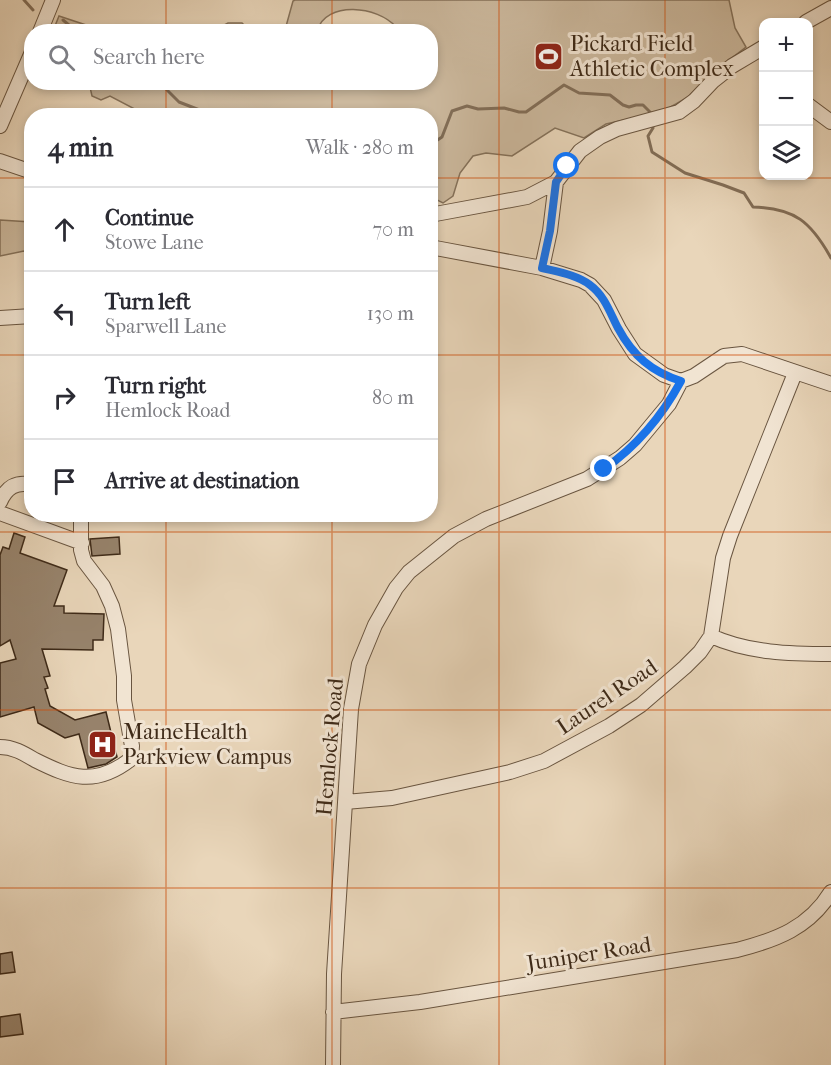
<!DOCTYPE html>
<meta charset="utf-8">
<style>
:root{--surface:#fff;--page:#f2f2f3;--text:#2b2b33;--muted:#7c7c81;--line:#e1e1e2}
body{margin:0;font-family:"IM FELL French Canon",serif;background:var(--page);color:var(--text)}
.controls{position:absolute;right:18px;top:18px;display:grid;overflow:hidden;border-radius:12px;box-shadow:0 3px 9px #0003}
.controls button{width:54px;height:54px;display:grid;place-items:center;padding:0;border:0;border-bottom:2px solid var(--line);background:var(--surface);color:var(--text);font:30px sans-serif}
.stop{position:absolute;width:18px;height:18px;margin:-14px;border:4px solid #1a73e8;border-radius:50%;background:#fff}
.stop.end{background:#1a73e8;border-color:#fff;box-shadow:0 2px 6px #0008}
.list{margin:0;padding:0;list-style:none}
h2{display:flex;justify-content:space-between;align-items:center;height:78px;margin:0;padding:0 24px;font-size:26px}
h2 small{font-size:20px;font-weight:400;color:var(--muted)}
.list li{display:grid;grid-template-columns:39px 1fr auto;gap:18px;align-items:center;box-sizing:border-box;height:84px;padding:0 24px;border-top:2px solid var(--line)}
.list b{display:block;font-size:22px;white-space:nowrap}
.list p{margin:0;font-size:20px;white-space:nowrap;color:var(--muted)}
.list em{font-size:20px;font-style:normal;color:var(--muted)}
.icon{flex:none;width:33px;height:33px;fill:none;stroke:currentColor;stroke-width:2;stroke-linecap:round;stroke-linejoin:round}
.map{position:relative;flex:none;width:831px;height:1065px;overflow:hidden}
.search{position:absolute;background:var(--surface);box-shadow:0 3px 9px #0003;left:24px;top:24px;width:414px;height:66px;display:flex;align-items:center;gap:15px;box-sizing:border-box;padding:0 21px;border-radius:24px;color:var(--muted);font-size:22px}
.panel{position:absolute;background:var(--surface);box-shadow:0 3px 9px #0003;left:24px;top:108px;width:414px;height:414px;border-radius:24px}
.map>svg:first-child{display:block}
.green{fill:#ccb99e;stroke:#85725b;stroke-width:1.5}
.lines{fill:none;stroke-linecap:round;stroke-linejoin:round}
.stream{stroke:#826e58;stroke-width:3}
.building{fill:#97836c;stroke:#3e2a18;stroke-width:1.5}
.minor-casing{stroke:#695540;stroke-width:16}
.minor{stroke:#f1e4d2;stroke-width:14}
.route{stroke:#1a73e8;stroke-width:8}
.grid{fill:none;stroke:#ce520e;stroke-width:1.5;stroke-opacity:0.55}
.labels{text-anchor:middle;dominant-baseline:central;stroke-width:6;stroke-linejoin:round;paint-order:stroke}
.poi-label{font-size:22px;fill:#3e2a18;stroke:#f1e4d2;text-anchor:start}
.street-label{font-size:22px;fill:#3e2a18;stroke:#f1e4d2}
</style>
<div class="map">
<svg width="831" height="1065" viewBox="0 0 831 1065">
<rect width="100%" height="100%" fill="#e9d6ba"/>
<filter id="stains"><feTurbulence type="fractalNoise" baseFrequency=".00333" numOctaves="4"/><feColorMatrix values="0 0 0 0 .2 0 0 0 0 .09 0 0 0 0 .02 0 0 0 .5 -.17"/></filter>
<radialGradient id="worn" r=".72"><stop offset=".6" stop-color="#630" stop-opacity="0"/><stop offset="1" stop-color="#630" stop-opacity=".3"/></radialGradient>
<path class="green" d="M295,0h434l6,28 11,19 -35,27 -23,23 -12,7 -15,8 -55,12 -22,14 -29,-10 -43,28 -26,-3 -13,3 -13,17 -7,23 -10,7 -10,-5 -2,-4 -1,-78 -284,-1 -36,-19 -9,4 -9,-4 -3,-13 341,-1v-50l-34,-1v-4c-18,-21 -70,-27 -79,4h-49l17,-1 8,-29z
M59,16l30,10 4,5h-40z
M228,23h14l8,8h-37z
M0,220l31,2v30l-7,-1 -24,5z"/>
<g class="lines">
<path class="stream" d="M24,0l9,10
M63,20l14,12
M159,82l20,20 36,14
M653,128l-5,8 4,16 33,21 38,12 21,8 9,14c42,1 58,15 78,51
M430,145l12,-8 10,-26 15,-5 11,3 26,-1 15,4h7l38,-27 15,8 31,2 13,10 6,2 7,-2h7l8,8"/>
</g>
<path class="building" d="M14,533l11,4 -5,16 47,17 -13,36h10v7l40,1 -1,26h-10v10l-51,-1 8,27 -6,1 4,11 -3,1 5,17 25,14 31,-8 11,45 -11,7 -18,4 -9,-34 -14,4 -27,-15 -4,-16 -34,10v-54l16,-4 -6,-19 -10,6v-91l3,-8 6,2z
M119,537l1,17 -28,2 -2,-17z
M12,952l3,20 -15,2v-20z
M20,1014l3,20 -23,3v-20z"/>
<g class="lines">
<defs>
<path id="minor" d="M806,22l25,-14
M40,32l13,-32
M808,105l23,17
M0,126l32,-74
M0,161l32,11
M430,215l97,-18 29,-15 24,-31 20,-14 17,-8 62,-17 15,-11 19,-20 19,-15 32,-19
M430,247l112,21 39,12 9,5 14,15 15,29 16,25 29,21 17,6 13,-5 30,-20 18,-2 89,30
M542,268l8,-37 6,-49
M0,318l32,-2
M0,502c6,-14 16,-21 32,-17
M0,513l82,30
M711,636c37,17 80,18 120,18
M0,747c13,0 23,6 35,13 36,18 60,27 96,-1l1,-13 -8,-46v-24l-6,-47 -6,-23 -9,-20 -19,-25 -3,-11v-36
M345,802l47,-4 118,-26 34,-11 65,-35 32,-21 44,-38 15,-15 11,-16 12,-78 7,-22 65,-163
M333,1012l87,-10 317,-52c39,-10 72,-22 94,-58
M333,1065l1,-91 17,-265 8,-45 16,-39 21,-37 13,-16 45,-36 32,-17 101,-40 33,-21 15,-13 34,-41 12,-23"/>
</defs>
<use href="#minor" class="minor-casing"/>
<use href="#minor" class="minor"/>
</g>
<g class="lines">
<path class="route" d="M567,166l-11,16 -6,49 -8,37c16,4 35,7 48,17 15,11 20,28 28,43 15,28 34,44 63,53 -19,35 -44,65 -77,88"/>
</g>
<path class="grid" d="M166,0v32M332,0v32M499,0v1065M665,0v1065M166,82v34M332,82v34M0,178h32M430,178h401M0,355h32M430,355h401M166,514v551M332,514v551M0,532h831M0,710h831M0,888h831"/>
<defs>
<symbol id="stadium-square" viewBox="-11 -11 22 22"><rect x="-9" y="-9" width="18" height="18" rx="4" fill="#8f2418" stroke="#f1e4d2"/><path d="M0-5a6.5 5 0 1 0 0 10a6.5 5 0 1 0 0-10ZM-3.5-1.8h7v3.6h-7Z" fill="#fff"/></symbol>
<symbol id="hospital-square" viewBox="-11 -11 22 22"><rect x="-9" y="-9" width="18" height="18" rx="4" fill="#8f2418" stroke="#f1e4d2"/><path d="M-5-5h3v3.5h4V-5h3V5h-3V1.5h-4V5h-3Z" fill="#fff"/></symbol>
</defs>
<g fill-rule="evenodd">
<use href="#stadium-square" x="532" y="40" width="33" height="33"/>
<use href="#hospital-square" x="86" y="728" width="33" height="33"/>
</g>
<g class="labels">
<g class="poi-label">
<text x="570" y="44">Pickard Field<tspan x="570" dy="25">Athletic Complex</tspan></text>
<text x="123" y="732">MaineHealth<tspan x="123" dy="25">Parkview Campus</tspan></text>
</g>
<g class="street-label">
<text transform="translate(607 697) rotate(-34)">Laurel Road</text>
<text transform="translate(330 747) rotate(-85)">Hemlock Road</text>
<text transform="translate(589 954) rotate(-9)">Juniper Road</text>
</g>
</g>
<rect width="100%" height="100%" filter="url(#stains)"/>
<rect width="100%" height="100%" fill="url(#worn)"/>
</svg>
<div class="controls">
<button>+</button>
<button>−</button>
<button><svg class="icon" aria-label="layers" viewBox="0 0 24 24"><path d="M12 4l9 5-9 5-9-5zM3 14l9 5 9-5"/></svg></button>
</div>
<div class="stop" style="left:567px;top:166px"></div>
<div class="stop end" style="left:604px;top:469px"></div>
<div class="search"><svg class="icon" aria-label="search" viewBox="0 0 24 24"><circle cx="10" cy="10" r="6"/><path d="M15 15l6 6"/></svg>Search here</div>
<section class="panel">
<h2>4 min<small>Walk · 280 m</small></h2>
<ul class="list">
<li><svg class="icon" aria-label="ahead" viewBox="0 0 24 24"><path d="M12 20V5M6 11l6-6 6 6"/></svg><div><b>Continue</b><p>Stowe Lane</p></div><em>70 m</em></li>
<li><svg class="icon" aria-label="left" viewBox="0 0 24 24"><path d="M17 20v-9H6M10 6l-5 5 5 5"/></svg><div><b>Turn left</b><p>Sparwell Lane</p></div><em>130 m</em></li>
<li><svg class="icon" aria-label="right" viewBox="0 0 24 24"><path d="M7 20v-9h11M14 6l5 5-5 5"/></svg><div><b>Turn right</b><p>Hemlock Road</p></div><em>80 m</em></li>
<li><svg class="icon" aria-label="arrive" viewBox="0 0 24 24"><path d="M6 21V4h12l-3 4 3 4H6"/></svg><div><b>Arrive at destination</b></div></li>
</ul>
</section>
</div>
